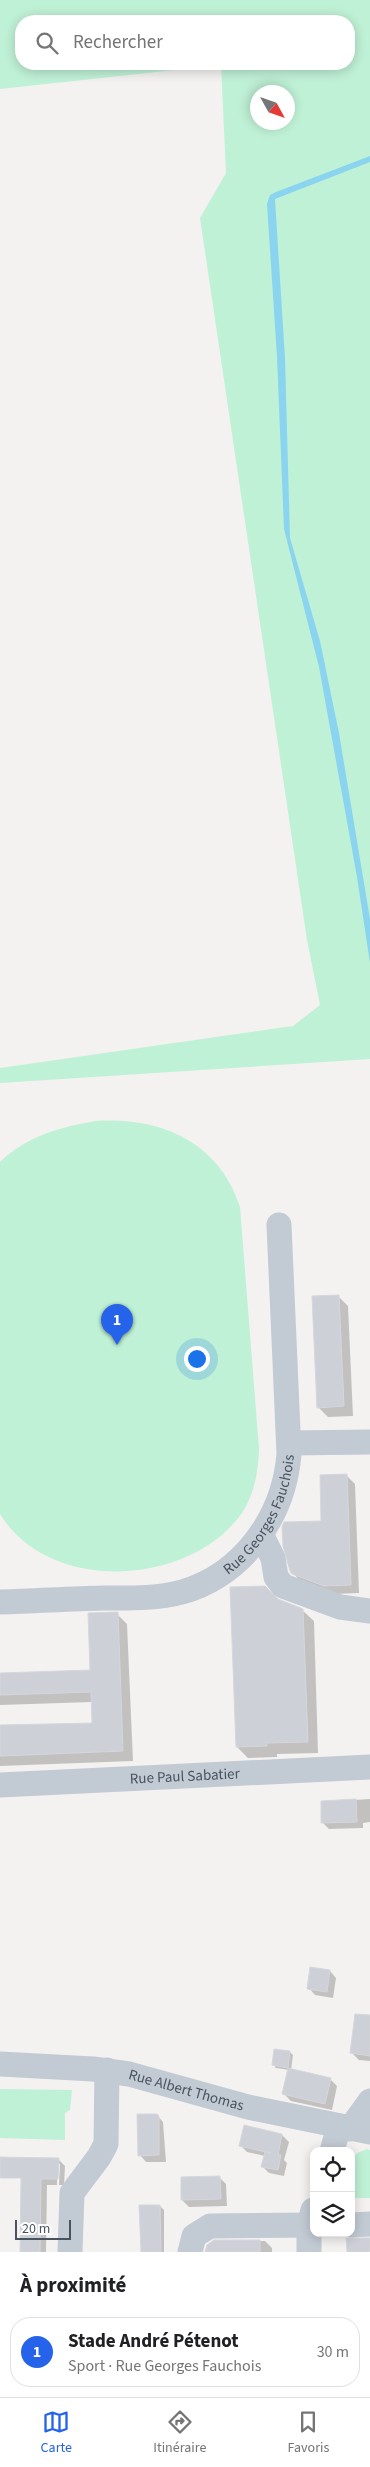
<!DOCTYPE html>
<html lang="fr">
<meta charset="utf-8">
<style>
:root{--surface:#fff;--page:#f6f6f6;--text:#202124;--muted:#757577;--line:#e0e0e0;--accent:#2563eb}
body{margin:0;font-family:"Source Sans 3",sans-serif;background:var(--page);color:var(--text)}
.controls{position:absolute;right:15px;bottom:15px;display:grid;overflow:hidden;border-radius:10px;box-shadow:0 2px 12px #0003}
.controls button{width:45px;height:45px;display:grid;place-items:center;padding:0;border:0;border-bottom:1px solid var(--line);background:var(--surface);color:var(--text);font:25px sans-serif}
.compass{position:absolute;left:250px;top:85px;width:45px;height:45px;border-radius:50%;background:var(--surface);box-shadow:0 2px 12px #0003;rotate:130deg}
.scale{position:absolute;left:15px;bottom:12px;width:56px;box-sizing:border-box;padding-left:5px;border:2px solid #485360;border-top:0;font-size:14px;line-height:18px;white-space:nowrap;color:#485360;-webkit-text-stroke:4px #fff;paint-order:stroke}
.you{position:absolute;left:196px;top:1358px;width:18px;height:18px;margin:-12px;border:4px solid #fff;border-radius:50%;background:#1a73e8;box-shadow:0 0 0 8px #1a73e833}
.badge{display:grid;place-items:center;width:32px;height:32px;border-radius:50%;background:var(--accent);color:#fff;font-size:16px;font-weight:700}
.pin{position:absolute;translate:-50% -41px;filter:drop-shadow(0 1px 2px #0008)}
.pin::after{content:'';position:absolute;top:26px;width:18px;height:15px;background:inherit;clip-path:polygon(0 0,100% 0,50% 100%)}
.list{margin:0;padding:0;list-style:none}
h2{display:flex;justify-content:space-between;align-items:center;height:65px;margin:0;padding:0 20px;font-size:21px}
h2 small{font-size:16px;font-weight:400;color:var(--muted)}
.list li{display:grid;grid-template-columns:32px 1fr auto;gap:15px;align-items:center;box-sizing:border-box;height:70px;margin:0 10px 10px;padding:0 10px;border:1px solid var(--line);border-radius:20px}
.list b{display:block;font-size:19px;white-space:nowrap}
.list p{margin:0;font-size:16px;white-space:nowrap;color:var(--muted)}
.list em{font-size:16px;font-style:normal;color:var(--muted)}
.icon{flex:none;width:28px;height:28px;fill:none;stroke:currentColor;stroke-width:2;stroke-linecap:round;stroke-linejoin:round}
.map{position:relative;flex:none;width:370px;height:2252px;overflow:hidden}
.search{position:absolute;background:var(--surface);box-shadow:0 2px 12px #0003;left:15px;right:15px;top:15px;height:55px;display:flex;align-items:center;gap:12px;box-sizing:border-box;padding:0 18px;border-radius:20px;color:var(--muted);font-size:19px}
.sheet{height:145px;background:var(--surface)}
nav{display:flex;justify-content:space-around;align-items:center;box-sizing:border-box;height:70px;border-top:1px solid var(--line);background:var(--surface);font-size:14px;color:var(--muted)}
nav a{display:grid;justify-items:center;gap:2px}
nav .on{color:var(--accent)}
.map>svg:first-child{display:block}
.green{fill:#bff1d6;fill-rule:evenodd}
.water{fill:#8bd4ef}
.shadow{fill:#0003}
.building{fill:#cdd0d6;stroke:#d5d7dd}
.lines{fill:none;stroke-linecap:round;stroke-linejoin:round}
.minor{stroke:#c2cad3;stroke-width:25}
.labels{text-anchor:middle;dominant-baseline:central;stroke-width:4.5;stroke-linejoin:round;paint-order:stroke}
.street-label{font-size:15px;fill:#485360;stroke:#fff}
</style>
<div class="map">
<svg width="370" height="2252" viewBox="0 0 370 2252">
<rect width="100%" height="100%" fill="#f4f1f1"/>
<path class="green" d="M0,0h370v1059l-370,24v-15l293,-42 27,-21 -13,-65 -107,-722 26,-45 -5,-108 -221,24zM21,21h328v43h-328zM258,92h30v30h-30z
M96,1121c65,-4 123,21 144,86l19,242c-1,25 -5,48 -20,68 -54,70 -191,76 -239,-3v-352c27,-26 60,-35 96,-41z
M0,2089l72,1 -2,20 -5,3v27l-65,-2z
M367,2149l3,1v48h-19v-38l6,-7z"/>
<path class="water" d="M370,156v6l-95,37 10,159 5,180 30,103 19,92 31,186v44l-13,-86 -38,-210 -35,-138 -7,-172 -10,-153 3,-9 6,-3z"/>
<path class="shadow" d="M338,1296l10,10 5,110 -25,1 -10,-10z
M346,1475l9,9 4,109 -25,1 -32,-11 -9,-10 30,-51z
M277,1600l25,10 12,11 4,132 -41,1v3l-29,1 -11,-11z
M117,1614l10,10 6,137 -133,5v-40l93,-2 -1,-22 -92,3v-31l91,-3z
M370,1799v23l-7,1v5l-34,1 -6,-6 -1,-21z
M330,1971l6,7 -3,20 -18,-3 -6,-7z
M370,2017v44l-11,-1 -7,-7z
M275,2050l15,2 3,3 -2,15 39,9 7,7 -5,24 -41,-9 -7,-7 5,-24 -13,-2 -3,-4z
M157,2115l6,7 3,40h-20l-6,-7z
M245,2126l37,9 7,7 -5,18 3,3 -3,13 -15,-3 -7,-7 3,-10 -18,-4 -7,-7z
M22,2158l36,1 7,7 -1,19h-5l1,-21h-3v21h-10l-1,67h-24z
M219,2177l7,7 1,22 -38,1 -7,-7z
M140,2206h20l4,4v42h-23z
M265,2241l7,7v4h-66l9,-10z"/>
<path class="building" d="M339,1295l5,111 -27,2 -5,-112z
M347,1474l4,111 -27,1 -32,-12 -2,-3 -7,-25 -1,-19 2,-5 37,-1 -1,-46z
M265,1586l13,13 25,10 5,133 -41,1v3l-31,1 -6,-160z
M118,1612l5,139 -123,5v-31l92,-2 -1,-31 -91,3v-22l90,-3 -2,-57z
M356,1799l1,23 -36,1v-22z
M310,1967l20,3 -3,22 -20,-3z
M355,2014l15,1v41l-20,-3z
M274,2049l16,2 -2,17 -16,-3z
M288,2068l43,10 -6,26 -43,-10z
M137,2114h20l2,2v39l-21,1z
M244,2125l38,9 -4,21h3l-3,15 -17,-3 4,-15 6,1 -32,-7z
M0,2157l59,1 -1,21h-17l-1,73h-20l1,-74h-21z
M220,2176l1,23 -40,1v-23z
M139,2205h21l1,47h-20z
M346,2238h24v14h-23z
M214,2240h46v12h-55l2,-7z"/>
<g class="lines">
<g class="minor">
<path d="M289,1443l81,-1"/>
<path d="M261,1534l12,24 3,19 7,9 57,21 30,4"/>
<path id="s1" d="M0,1602c34,-1 68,-3 103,-4 26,0 53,1 79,-6 62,-18 102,-76 107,-138l-10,-229"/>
<path id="s2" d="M0,1785l370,-18"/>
<path id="s3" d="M0,2064l93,5 36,5 119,33 122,25"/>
<path d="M350,2129l20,-28"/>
<path d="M332,2151l7,-25"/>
<path d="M351,2225l19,-1"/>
<path d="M70,2252l2,-59 27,-36 7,-13 1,-74"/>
<path d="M190,2252l4,-16 16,-10 104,-1"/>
<path d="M309,2252v-27l4,-15"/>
</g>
</g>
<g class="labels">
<g class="street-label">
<text stroke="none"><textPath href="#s1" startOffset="299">Rue Georges Fauchois</textPath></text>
<text stroke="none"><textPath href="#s2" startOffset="185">Rue Paul Sabatier</textPath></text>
<text stroke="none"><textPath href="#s3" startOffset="189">Rue Albert Thomas</textPath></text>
</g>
</g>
</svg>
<div class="controls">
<button><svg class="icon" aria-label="locate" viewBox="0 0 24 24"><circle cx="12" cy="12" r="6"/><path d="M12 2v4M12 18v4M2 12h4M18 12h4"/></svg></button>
<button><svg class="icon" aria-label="layers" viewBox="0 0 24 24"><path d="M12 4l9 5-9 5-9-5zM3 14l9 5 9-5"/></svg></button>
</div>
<svg class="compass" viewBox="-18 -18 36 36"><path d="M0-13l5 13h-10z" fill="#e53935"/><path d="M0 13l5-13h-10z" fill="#757577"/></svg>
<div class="scale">20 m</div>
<div class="you"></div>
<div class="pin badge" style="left:117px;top:1345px">1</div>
<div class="search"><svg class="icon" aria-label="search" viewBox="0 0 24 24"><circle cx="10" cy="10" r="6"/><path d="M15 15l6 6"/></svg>Rechercher</div>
</div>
<section class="sheet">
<h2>À proximité<small></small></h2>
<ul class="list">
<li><span class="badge">1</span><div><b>Stade André Pétenot</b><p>Sport · Rue Georges Fauchois</p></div><em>30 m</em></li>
</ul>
</section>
<nav>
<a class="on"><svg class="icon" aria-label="map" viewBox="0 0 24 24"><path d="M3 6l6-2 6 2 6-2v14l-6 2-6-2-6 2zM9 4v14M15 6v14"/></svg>Carte</a>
<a><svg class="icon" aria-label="directions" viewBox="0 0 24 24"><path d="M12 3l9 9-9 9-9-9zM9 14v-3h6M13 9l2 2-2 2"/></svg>Itinéraire</a>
<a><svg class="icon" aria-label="saved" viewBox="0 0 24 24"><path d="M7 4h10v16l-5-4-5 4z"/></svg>Favoris</a>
</nav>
